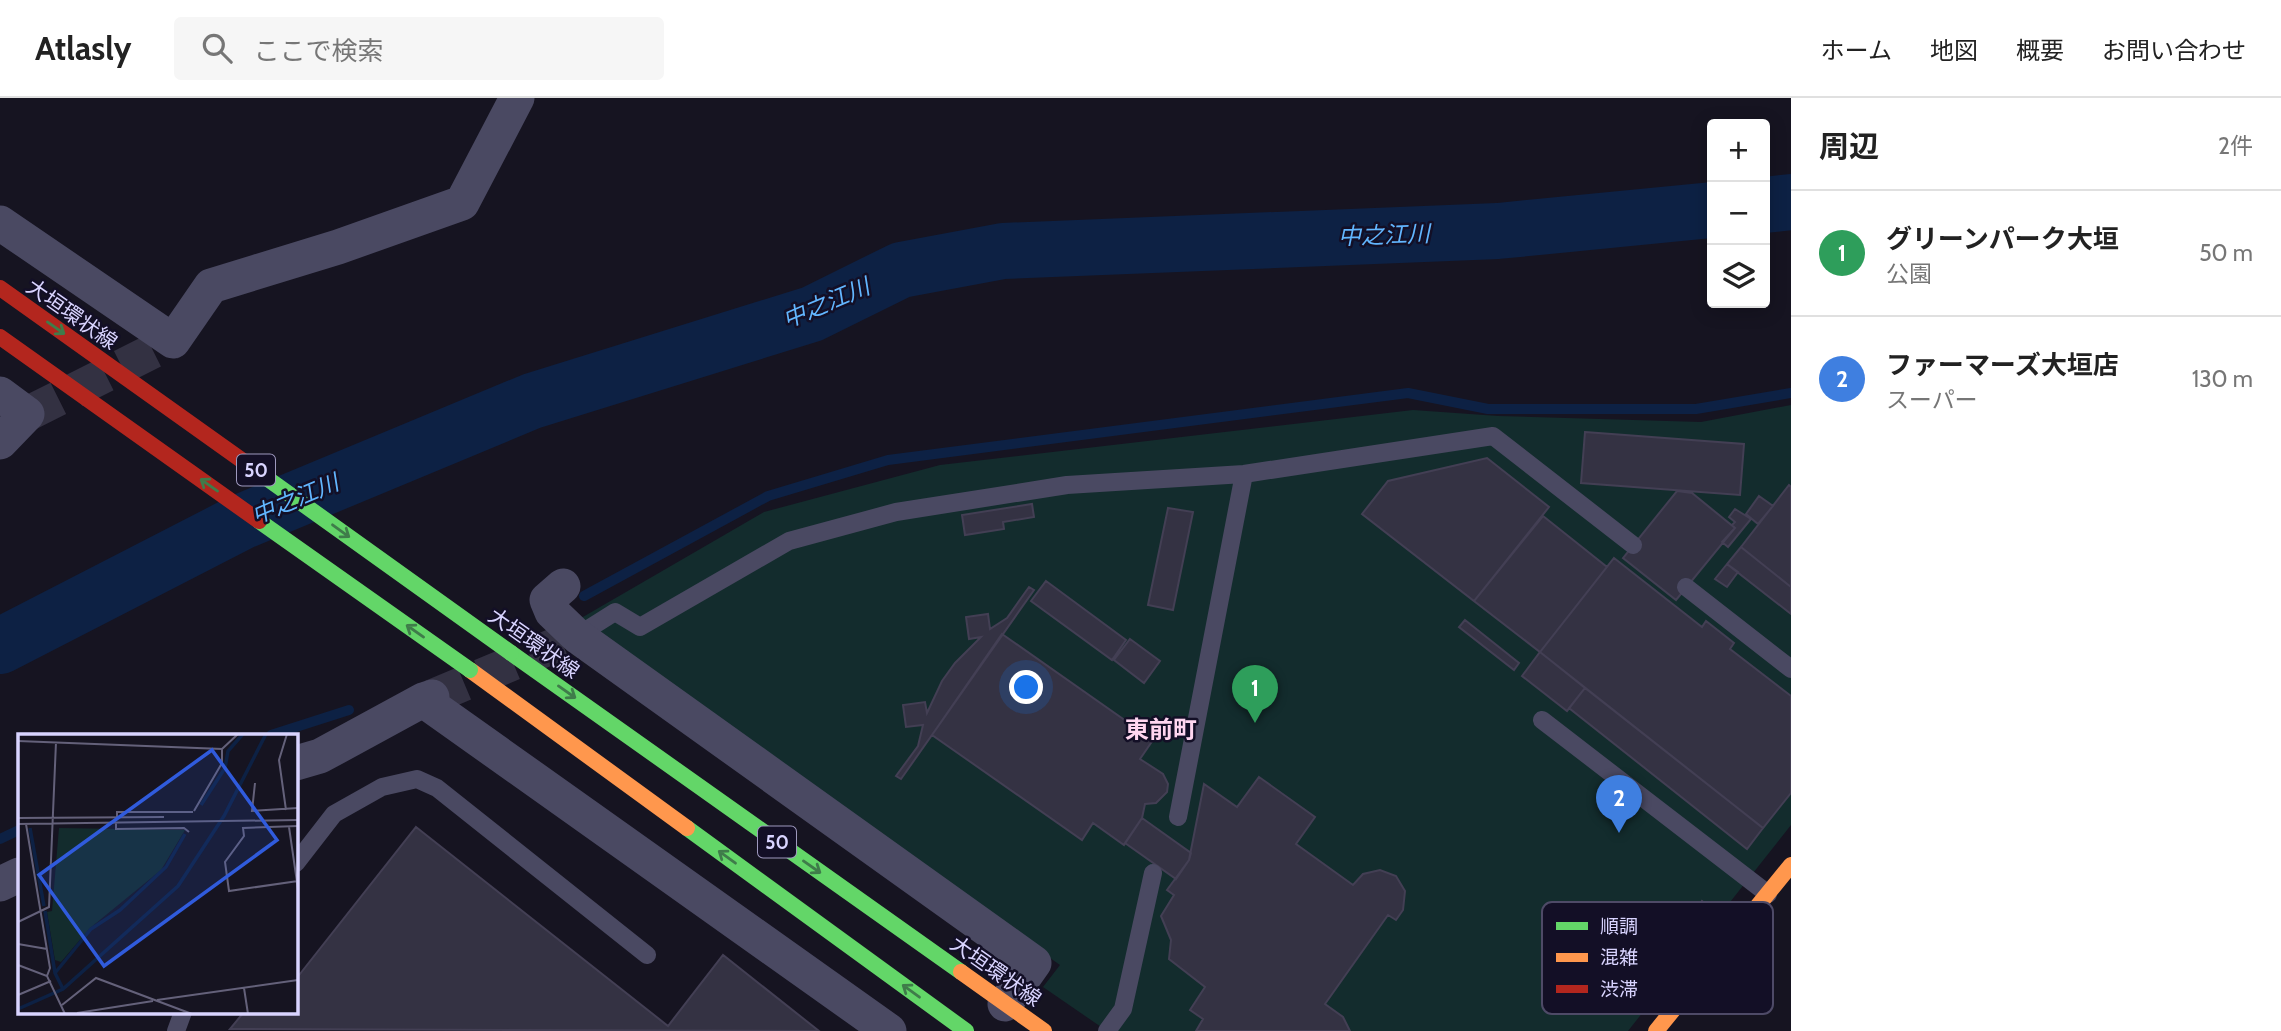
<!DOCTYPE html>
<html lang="ja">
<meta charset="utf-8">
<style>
:root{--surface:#fff;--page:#f6f6f6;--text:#222;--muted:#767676;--line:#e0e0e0;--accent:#2563eb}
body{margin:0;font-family:Cabin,"Noto Sans JP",sans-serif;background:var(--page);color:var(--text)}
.controls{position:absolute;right:21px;top:21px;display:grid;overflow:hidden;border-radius:7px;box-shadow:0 4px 18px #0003}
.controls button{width:63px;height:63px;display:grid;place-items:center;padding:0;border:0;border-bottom:2px solid var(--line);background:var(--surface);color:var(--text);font:35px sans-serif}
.you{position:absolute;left:1027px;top:590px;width:24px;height:24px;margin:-18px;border:5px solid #fff;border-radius:50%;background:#1a73e8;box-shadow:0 0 0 10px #1a73e833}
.badge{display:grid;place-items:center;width:46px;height:46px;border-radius:50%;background:var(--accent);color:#fff;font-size:23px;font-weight:700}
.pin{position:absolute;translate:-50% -58px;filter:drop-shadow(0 2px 4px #0008)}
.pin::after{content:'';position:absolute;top:37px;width:24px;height:21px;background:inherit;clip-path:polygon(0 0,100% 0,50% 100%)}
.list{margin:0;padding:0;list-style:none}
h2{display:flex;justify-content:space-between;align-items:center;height:91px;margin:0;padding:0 28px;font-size:30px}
h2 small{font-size:23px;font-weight:400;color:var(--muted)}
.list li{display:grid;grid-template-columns:46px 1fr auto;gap:21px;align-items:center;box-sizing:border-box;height:126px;padding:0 28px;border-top:2px solid var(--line)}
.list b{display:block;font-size:26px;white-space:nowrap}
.list p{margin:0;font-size:23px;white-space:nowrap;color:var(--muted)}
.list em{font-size:23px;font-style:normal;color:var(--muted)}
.icon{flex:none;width:38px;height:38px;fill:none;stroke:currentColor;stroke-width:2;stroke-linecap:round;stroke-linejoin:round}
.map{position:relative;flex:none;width:1791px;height:933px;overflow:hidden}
header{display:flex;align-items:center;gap:42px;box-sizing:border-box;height:98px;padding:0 35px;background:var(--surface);border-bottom:2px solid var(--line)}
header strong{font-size:33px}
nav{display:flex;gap:38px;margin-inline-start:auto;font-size:24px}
.search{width:490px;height:63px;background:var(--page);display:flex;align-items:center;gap:18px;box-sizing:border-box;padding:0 24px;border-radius:7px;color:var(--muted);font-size:26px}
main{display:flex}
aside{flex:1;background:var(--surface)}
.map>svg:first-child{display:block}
.green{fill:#132c2d}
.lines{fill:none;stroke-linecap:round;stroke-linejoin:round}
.stream{stroke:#0d2144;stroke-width:10}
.river{stroke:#0d2144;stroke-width:56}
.building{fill:#343243;stroke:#433f54;stroke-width:2}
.street-tunnel{stroke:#333142;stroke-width:35;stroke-dasharray:35 18;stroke-linecap:butt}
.lane{stroke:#4a4962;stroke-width:18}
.street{stroke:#4a4962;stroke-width:35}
.fast{stroke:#63d668;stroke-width:16}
.slow{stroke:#ff974d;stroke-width:16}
.fast-bridge{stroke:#63d668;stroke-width:16}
.jam-bridge{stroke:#b3261e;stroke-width:16}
.oneway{stroke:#3f7c4a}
.labels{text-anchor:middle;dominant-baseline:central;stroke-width:5;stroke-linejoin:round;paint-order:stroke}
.shield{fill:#130f26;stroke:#9e99be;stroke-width:2}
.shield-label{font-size:19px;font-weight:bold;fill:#d9d4ff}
.street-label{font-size:21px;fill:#d9d4ff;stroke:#130f26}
.water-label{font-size:23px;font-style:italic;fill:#62b6ff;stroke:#130f26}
.quarter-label{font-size:24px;font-weight:bold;fill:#ffd6f0;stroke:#130f26}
.inset-river{fill:none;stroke:#0d2144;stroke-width:3.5}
.inset-road{fill:none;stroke:#64617a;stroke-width:2}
.view{fill:#305bdc;fill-opacity:0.15;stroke:#305bdc;stroke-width:3.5}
.inset-edge{fill:none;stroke:#d9d4ff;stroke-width:3.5}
.key{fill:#130f26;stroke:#4e4a67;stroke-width:2}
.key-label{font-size:19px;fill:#d9d4ff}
</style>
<header>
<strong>Atlasly</strong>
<div class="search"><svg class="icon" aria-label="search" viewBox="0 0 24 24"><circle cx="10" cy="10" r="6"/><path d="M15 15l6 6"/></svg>ここで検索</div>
<nav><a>ホーム</a><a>地図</a><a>概要</a><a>お問い合わせ</a></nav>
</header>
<main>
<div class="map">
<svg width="1791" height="933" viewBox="0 0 1791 933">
<rect width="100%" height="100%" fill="#161421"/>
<path class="green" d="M1791,307v420l-163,206h-521l-64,-44 17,-22 -484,-344 188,-109 176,-47 473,-55 85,6 203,6z"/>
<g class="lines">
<path class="stream" d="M584,498l184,-100 120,-36 520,-67 80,16h208l95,-16
M271,637l78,-25
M0,741l19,-9"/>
<path class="river" d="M1765,107l26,-3
M0,548l241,-124 291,-121 280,-87 89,-44 102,-19 495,-20 214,-21"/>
</g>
<path class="building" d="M1585,334l159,12 -4,51 -159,-12z
M1487,360l62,49 -75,94 -112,-87 26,-33z
M1789,387l2,2v100l-50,-40z
M1677,393l15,2 43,35 -59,72 -53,-42z
M1759,398l14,10 -15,18 -12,-10z
M1032,406l2,13 -31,5 1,7 -39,6 -3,-20z
M1168,410l25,4 -20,98 -25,-5z
M1735,411l16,10 -23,28 -6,-5 13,-14 -3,-3 3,-3 -6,-5z
M1543,418l64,51 -67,85 -66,-51z
M1741,449l50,40v27l-64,-50z
M1614,460l88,69 4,-6 28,22 -4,6 61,47v97l-28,35 -223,-176z
M1727,466l11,8 -11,15 -12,-8z
M1046,483l80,59 -14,20 -81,-59z
M1029,489l5,3 -133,189 -5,-3 22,-30 5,-21 -17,2 -3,-22 22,-3 2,11 15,-32 13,-18 26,-26 -12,2 -3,-22 22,-3 2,15 17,-11z
M1465,522l54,43 -5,7 -55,-43z
M1002,536l151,106 -13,19 23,15 5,10 -1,8 -11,11 -11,1 -3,14 -18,27 -31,-22 -11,17 -150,-105z
M1130,541l30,22 -16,22 -30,-23z
M1540,554l45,36 -18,23 -45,-35z
M1585,590l178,140 -16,21 -178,-141z
M1259,679l56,40 -19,27 57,41 10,-11 17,-4 16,6 9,15 -2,19 -7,10 -8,-5 -63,89 18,13 7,14h-154l7,-12 -13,-9 15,-23 -36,-28 2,-19 -10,-24 13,-21 -7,-5 22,-30 15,-76 33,23z
M1142,720l49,35 -2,7 -13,19 -51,-36z
M416,729l252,199 55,-71 96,76 -589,-2 14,-17h52v-33z
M1702,803l9,7 -44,57 -10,-7z"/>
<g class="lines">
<path class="street-tunnel" d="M27,316l146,-73
M432,599l145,-61"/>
<path class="lane" d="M1686,489l105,82
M577,538l38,-24 25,15 149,-86 107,-29 171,-27 177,-11 249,-38 140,109
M1542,622l226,174
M1178,719l66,-343
M296,765l38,-49 48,-27 35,-8 20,9 210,167
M176,933l7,-19
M1107,933l16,-22 30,-136"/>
<path class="street" d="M0,125l173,118 38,-55 127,-39 124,-44 55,-105
M0,296l27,20 -27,28
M563,488l-16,14 5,12 25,24 457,327 -29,41
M432,599l-9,3 466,331
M296,665l24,-7 103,-56
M0,786l19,-9"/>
<path class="fast" d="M511,555l450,319
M687,730l279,203"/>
<path class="slow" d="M470,572l217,158
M961,874l83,59
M1656,933l135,-166"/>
<path class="fast-bridge" d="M261,376l250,179
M259,423l211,149"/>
<path class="jam-bridge" d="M0,190l261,186
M0,239l259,184"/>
</g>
<defs><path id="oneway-shaft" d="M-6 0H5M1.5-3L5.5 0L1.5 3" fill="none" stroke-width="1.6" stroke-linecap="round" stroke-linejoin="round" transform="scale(1.75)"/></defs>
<g class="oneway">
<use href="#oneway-shaft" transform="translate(56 230) rotate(35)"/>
<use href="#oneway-shaft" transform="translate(209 387) rotate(-145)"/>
<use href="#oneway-shaft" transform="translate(341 433) rotate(36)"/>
<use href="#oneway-shaft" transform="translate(415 533) rotate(-145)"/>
<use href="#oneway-shaft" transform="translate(567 594) rotate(35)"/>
<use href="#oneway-shaft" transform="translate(727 759) rotate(-144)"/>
<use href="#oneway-shaft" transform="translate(812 769) rotate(35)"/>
<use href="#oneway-shaft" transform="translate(911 893) rotate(-144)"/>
</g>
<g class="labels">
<g class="shield">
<rect x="237" y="356.5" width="38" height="31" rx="5"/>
<rect x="758" y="728.5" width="38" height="31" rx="5"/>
</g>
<g class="shield-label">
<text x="256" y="372">50</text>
<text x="777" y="744">50</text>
</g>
<g class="street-label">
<text transform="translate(72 216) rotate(35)">大垣環状線</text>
<text transform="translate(534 545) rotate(35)">大垣環状線</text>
<text transform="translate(996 873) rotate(35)">大垣環状線</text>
</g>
<g class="water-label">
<text transform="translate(1384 137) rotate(-2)">中之江川</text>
<text transform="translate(826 205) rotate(-23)">中之江川</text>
<text transform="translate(295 401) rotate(-23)">中之江川</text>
</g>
<g class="quarter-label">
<text x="1161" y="631">東前町</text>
</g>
</g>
<g transform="translate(18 636)">
<rect width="280" height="280" fill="#161421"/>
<path d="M41,94l126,2 -24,40 -71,58 -29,34 -6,-2 -8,-48 5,-1z" fill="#132c2d"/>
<path class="inset-river" d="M183,71l24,-37 3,-17 15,-17M12,94l14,78M27,177l10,62 8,16M37,239l36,-44 29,-19 46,-43 19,-33M0,275l45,-20 115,-103 46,-70 42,-82"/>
<path class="inset-road" d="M0,7l204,8v14l-28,48M204,15l16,-15M237,49l-3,28 46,-3M268,76l-7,-50 8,-26M99,83v-5h76M0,84l146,-1M98,89v6l68,-1 5,4M0,90l280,-4M8,90l24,144 -3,8M280,92l-55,2 1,8 -19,26 4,29 69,-10M271,93l9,62M0,188l31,-15 7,-165M0,210l29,5M0,231l29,11 18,38M226,254l4,26M0,261l33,-14M139,266l141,-20M44,271l34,-27 96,36M59,279l76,-12"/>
<path class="view" d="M194,16l65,90 -173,126 -65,-91z"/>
<rect width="280" height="280" class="inset-edge"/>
</g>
<rect x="1542" y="804" width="231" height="112" rx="10" class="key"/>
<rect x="1556" y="824" width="32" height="8" fill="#63d668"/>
<rect x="1556" y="855" width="32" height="9" fill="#ff974d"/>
<rect x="1556" y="887" width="32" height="8" fill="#b3261e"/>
<g class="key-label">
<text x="1600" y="835">順調</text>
<text x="1600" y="866">混雑</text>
<text x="1600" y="898">渋滞</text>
</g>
</svg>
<div class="controls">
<button>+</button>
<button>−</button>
<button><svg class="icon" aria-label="layers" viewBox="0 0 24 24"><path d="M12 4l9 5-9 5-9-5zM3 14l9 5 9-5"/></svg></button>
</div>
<div class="you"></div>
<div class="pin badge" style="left:1255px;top:625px;background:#2e9e5b">1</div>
<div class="pin badge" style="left:1619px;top:735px;background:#3f7fe0">2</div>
</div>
<aside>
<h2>周辺<small>2件</small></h2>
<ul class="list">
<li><span class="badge" style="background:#2e9e5b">1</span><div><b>グリーンパーク大垣</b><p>公園</p></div><em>50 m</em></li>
<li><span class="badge" style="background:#3f7fe0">2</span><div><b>ファーマーズ大垣店</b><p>スーパー</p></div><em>130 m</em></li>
</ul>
</aside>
</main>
